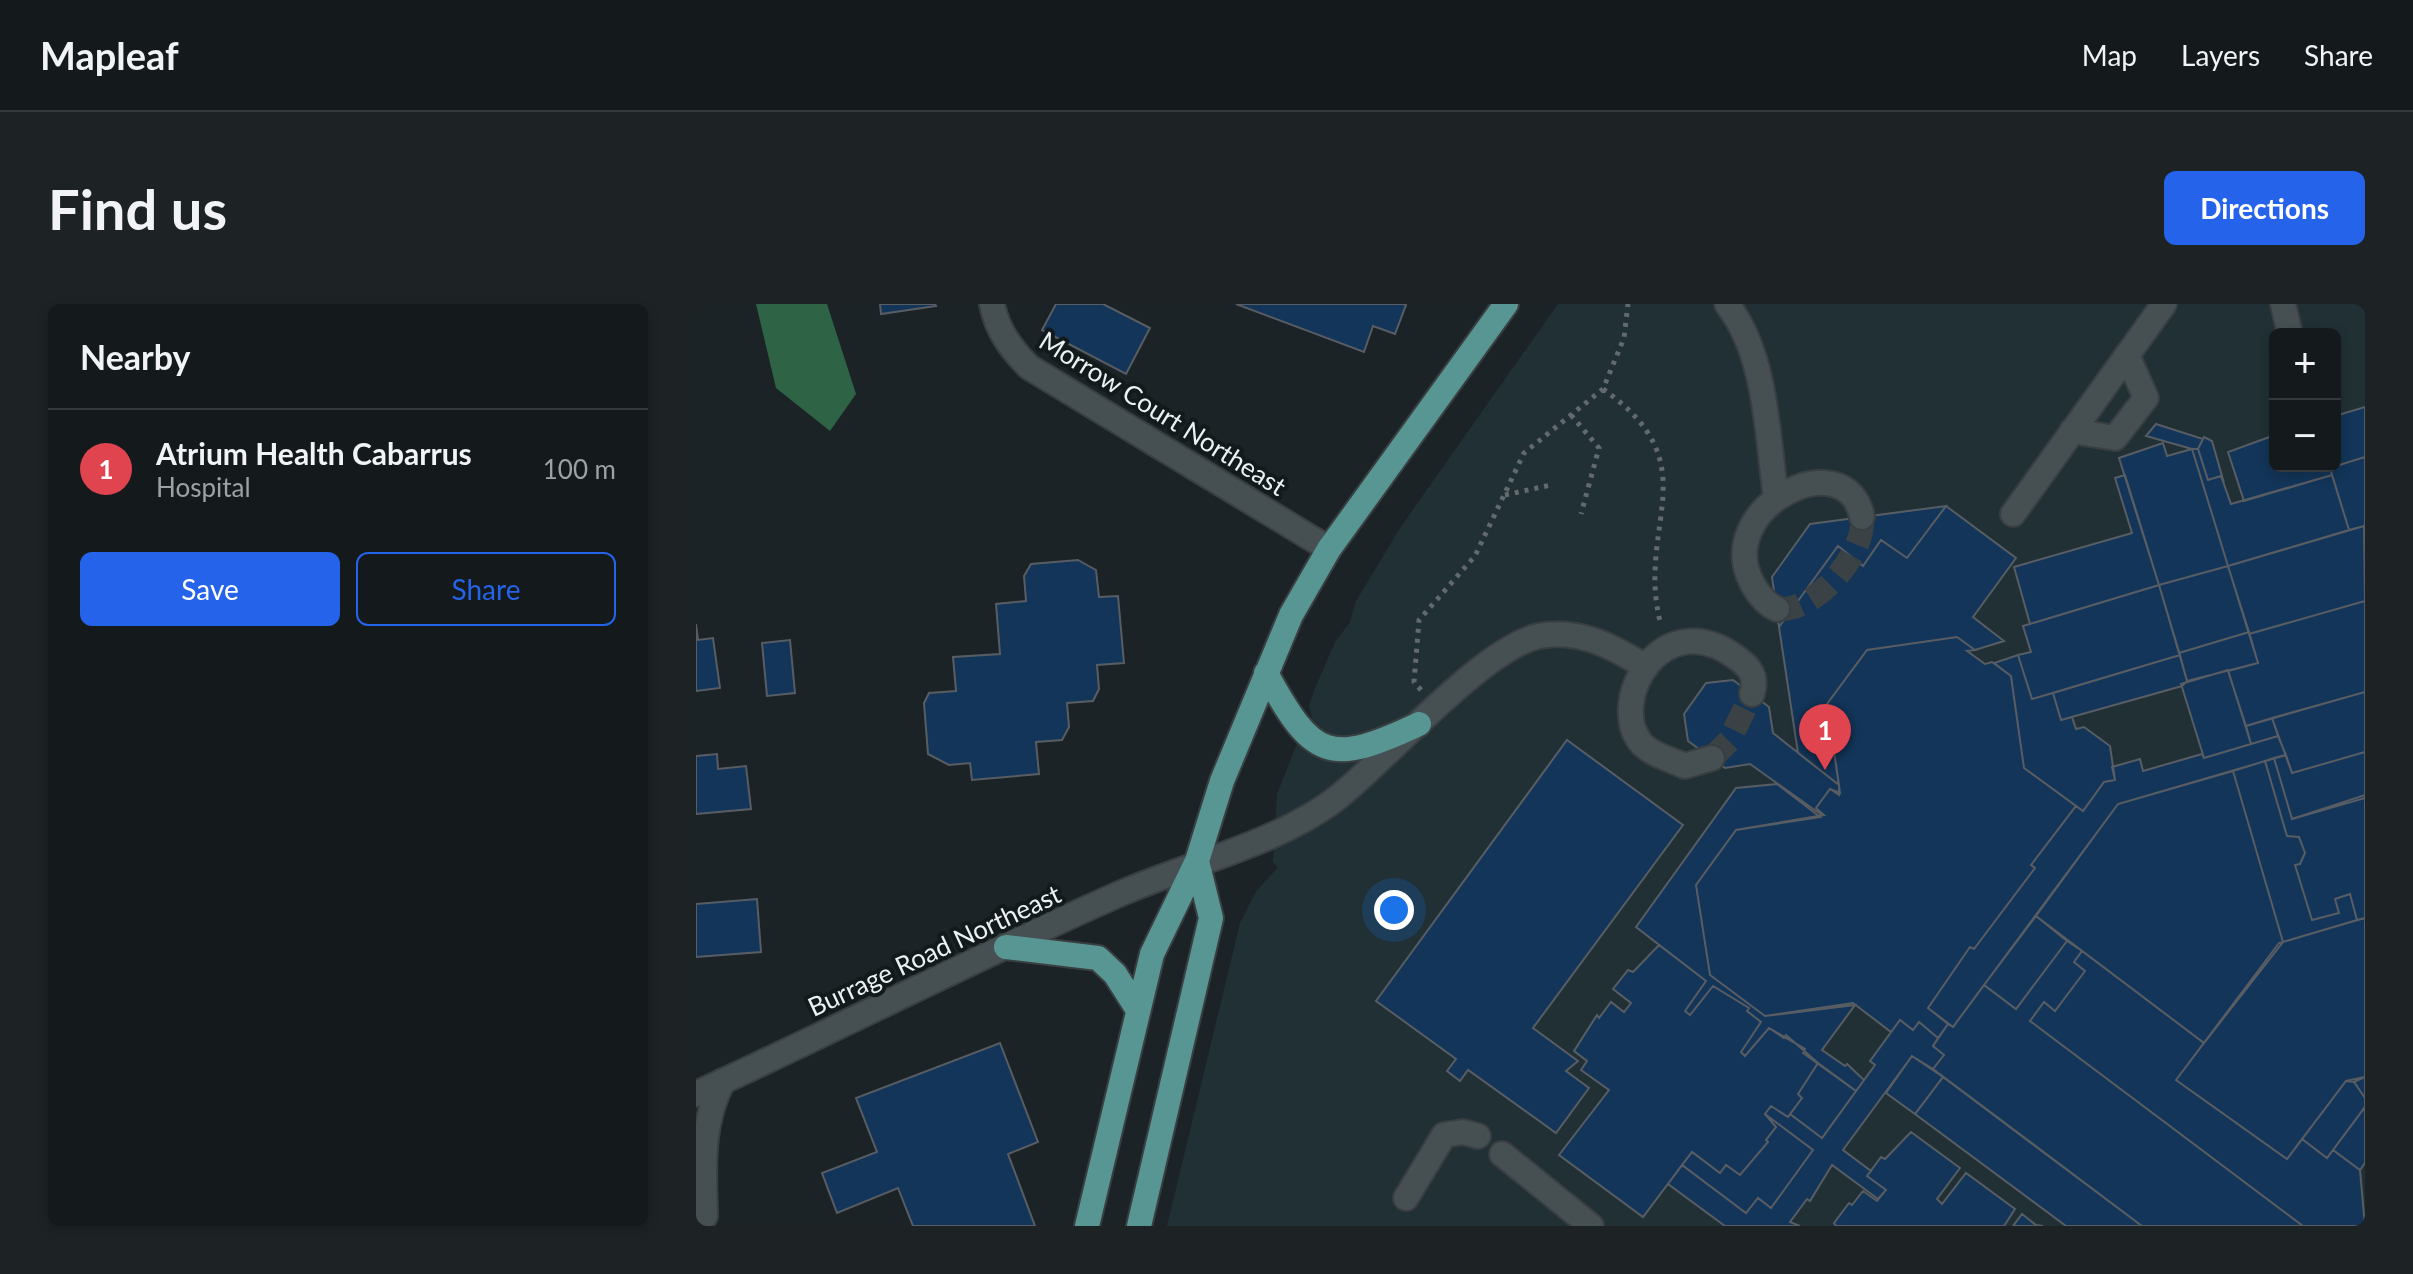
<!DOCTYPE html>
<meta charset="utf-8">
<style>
:root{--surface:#141a1c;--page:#1d2325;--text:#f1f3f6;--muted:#9da1a3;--line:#33383b;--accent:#2563eb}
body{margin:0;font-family:Lato,sans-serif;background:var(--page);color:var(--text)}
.controls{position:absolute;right:24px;top:24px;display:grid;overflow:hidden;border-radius:12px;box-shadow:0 4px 12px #0003}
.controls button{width:72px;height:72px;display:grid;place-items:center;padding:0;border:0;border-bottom:2px solid var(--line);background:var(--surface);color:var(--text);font:40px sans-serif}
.you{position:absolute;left:698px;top:606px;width:28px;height:28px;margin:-20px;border:6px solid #fff;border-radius:50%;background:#1a73e8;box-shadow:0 0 0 12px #1a73e833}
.badge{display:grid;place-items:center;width:52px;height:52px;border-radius:50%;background:var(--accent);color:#fff;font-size:26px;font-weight:700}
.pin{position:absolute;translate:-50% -66px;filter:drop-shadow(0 2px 4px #0008)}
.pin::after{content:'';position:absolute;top:42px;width:28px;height:24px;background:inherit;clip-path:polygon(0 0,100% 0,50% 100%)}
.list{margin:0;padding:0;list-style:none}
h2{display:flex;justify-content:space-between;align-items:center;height:104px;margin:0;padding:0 32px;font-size:34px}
h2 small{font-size:26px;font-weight:400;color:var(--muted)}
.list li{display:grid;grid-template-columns:52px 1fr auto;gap:24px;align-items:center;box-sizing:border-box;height:120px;padding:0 32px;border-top:2px solid var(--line)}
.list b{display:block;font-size:30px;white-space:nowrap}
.list p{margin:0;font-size:26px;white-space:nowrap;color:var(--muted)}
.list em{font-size:26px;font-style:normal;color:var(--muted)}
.actions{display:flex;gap:16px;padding:24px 32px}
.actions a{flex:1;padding:18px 0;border:2px solid var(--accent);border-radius:12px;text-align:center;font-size:28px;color:var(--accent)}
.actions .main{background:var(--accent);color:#fff}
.map{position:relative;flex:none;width:1669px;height:922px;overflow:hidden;border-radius:12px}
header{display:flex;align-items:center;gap:48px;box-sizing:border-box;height:112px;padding:0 40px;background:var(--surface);border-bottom:2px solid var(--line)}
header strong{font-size:38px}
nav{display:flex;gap:44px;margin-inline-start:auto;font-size:28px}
.intro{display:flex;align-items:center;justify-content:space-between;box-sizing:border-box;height:192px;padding:0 48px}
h1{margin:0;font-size:56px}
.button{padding:20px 36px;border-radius:12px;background:var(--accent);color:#fff;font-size:28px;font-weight:700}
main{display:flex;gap:48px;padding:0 48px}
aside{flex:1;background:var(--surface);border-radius:12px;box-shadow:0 4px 12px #0003}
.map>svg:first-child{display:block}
.built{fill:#203035;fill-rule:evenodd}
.forest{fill:#2e6345}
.building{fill:#133559;stroke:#585d64;stroke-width:2}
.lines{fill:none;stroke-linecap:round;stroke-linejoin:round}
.minor-tunnel{stroke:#3a4245;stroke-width:24;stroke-dasharray:24 12;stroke-linecap:butt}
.minor-casing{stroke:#393f41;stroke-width:28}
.major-casing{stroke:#393f41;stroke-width:28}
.path{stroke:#636a6d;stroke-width:5;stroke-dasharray:4 6;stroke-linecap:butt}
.minor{stroke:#464f52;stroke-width:24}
.major{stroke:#589693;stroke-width:24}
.labels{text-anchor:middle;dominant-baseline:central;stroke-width:8;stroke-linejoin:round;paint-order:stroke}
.street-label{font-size:26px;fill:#ecf1f3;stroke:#121a1c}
</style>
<header>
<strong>Mapleaf</strong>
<nav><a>Map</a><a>Layers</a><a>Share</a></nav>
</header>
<div class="intro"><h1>Find us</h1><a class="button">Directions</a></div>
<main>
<aside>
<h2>Nearby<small></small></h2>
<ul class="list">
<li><span class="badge" style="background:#e0444e">1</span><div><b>Atrium Health Cabarrus</b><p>Hospital</p></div><em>100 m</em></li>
</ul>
<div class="actions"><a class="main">Save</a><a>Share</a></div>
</aside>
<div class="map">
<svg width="1669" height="922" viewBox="0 0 1669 922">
<rect width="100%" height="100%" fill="#1b2326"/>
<path class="built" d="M862,0h807v922h-1198l73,-303 15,-30 23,-26 -5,-5 4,-68 29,-73 6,-3 -3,-12 6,-18 20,-46 15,-20 6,-21 46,-76zM1579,30h60v132h-60z"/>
<path class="forest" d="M60,0h71l29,90 -26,37 -54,-43z"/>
<path class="building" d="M184,0h55l1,2 -55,8z
M360,0h47l47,24 -24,46 -84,-44z
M540,0h167l3,1 -11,29 -22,-8 -9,26z
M1669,103v50l-35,11 2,7 -88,26 -16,-49 47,-17v31h60v-50z
M1460,120l47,15 -5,10h-6l-46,-13z
M1508,133l8,4 12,42 -3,-7 -13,4 -10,-31z
M1467,139l4,13 25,-7 36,117 -69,19 -40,-127z
M1496,145h6l10,31 13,-4 10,28 101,-29 17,55 -121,36z
M1669,153v73l-1,-4 -15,4 -19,-62z
M1429,171l34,110 -129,39 -16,-57 118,-34 -17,-55z
M1250,202l-39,52 -26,-18 -18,26 -25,-20 -59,81 -7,-50 38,-53z
M1250,202l70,52 -43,59 31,24 -29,9 -18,-13 -90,13 -40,54 12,81 -41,-32 -19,-126 59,-81 25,20 18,-26 26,18z
M1668,222l1,75 -116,33 -21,-68z
M382,256l18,10 3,27 19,-1 6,67 -27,2 2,24 -6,12 -26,2 2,24 -7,13 -26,2 3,32 -67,6 -2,-17 -21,2 -21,-11 -4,-51 5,-10 27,-2 -3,-34 47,-3 -4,-50 30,-3 -2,-25 7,-12z
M1532,262l21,66 -70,21 -20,-68z
M1463,281l21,70 -148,44 -14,-44 13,-3 -8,-26z
M1669,297v91l-119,34 -18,-55 30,-8 -9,-29z
M0,320l2,16 15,-2 7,50 -24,3z
M1553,328l9,31 -71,18 -8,-28z
M1261,333l18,13 -8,1 18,13 7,-2 19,14 13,92 52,38 -45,59 4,3 -61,81 -4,-2 -42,61 20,16 -10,14 -19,-16 -6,8 -13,-10 -9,12 -38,-29 -88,13 -55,-41 -14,-90 40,-55 88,-15 -8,-7 14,-19 10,4 -13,-89 40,-54z
M94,336l5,53 -28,3 -5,-53z
M1322,351l14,44 21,-6 8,27 11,-3 4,12 8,-2 26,19 5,34 -11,2 -21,29 -59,-43 -13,-92 -17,-13z
M1484,351l7,26 -5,5 -121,34 -8,-27z
M1532,366l23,74 -47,14 -23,-74z
M1037,376l36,27 4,26 66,52v10l-9,-6 -14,19 7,8 -73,-52 -25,4 -37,-27 -4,-27 22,-31z
M1669,388v60l-73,21 -20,-55z
M1576,414l6,18 -27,8 -5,-18z
M1582,432l8,19 -168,49 -165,223 -25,-19 42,-61 4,2 61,-81 -4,-3 45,-59 7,5 21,-29 11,-2 -3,-13 28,-8 3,12 59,-17 2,4z
M871,436l116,85 -150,203 45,33 -12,10 23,17 -33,45 -88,-63 -8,11 -13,-10 9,-12 -80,-58z
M1669,448v46l-73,21 -18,-61 12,-3 6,18z
M21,450l1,15 28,-3 5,43 -55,5v-58z
M1578,454l18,61 73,-24v123l-8,2 -7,-26 -15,5 4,14 -27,7 -17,-55 5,-1 5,-11 -6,-16 -12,-1 -22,-75z
M1569,457l22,75 12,1 6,16 -5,11 -5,1 17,55 27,-7 -4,-14 15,-5 7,26 -74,22 -50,-171z
M1537,467l50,171 -79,101 -168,-127 82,-112z
M1081,480l43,33 -84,13 -40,55 14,90 55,41 90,-11 -33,45 23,16 2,-2 17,16 -8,11 -53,-38 2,-4 -36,-21 -24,28 -4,-4 20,-30 -14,-11 2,-3 -36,-22 -23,29 -5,-4 21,-30 -70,-54 100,-139z
M61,595l4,53 -65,5v-53z
M1340,612l31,25 -51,68 -32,-24z
M1669,614v159l-19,4 -59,78 -111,-79 103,-137z
M1371,637l15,10 -8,11 11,9 -30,40 -11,-9 -14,19 273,205h-161l-209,-157 11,-14 -11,-9 15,-22 5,3 31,-42 32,24z
M963,641l47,36 -21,30 5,4 23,-29 36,22 -2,3 14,11 -20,30 4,4 24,-28 15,10 2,-3 32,28 -20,31 4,4 -14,19 -17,-11 -6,8 11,13 -10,13 2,2 -28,33 -14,-10 -6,8 -28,-21 -49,65 -84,-62 50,-65 -28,-20 6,-9 -13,-10 23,-36 2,3 12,-16 13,10 7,-9 -18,-14 15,-19 5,2z
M1386,647l122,92 -28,37 111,79 15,-20 25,19 6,-8 27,20 5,56h-62l-273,-205 14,-19 11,9 30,-40 -11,-9z
M1204,716l13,10 6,-8 19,16 -5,8 11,9 -11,14 -21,-13 -69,94 28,21 -4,5 19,14 -8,9 -46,-34 -22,36 -3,-2 -17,23 10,4h-75l-57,-42 14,-19 64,48 12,-15 13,10 42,-58 -48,-36 6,-8 17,11 2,-3 32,24 53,-73 -5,-4z
M304,739l38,99 -30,12 27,72h-122l-15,-38 -61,25 -15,-40 55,-21 -21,-54z
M1216,752l31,21 -28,37 -29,-21z
M1122,759l38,28 -34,47 -32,-24 12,-16 -4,-4z
M1247,773l199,149h-76l-151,-112z
M1669,773v21l-11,-16z
M1650,777l8,1 11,16v9l-38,51 -25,-19z
M1669,803v56l-5,7 -27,-20z
M1069,810l48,36 -42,58 -13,-10 -12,15 -64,-48 10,-13 28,21 6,-8 14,10 28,-33 -2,-2 10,-13z
M1215,828l49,36 -23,31 5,5 24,-31 49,36 -11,17h-168l-2,-3 15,-20 3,2 11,-14 14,10 9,-11 -19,-14 14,-19 4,2z
M1326,910l14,11 7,1h-30z"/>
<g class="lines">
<path class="minor-tunnel" d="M1081,305c38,4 89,-55 85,-92
M1016,454l17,-17 23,-47"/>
<defs>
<path id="minor" d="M296,0c5,26 19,45 37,63l300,182
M1031,0c40,52 40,130 49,194
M1587,0l7,30
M1376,127l43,7 31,-40 -19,-43
M1317,210l151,-210
M1081,305c-12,-5 -19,-15 -25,-26 -40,-76 95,-143 110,-66
M1016,454l-27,8c-13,-6 -35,-12 -44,-23 -34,-42 21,-141 96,-85 14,10 20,19 15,36
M0,790c141,-65 279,-136 421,-199 70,-31 161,-51 220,-97 49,-38 146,-150 202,-162 41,-8 74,11 107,31
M806,850l89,72
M710,894l38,-63 19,-3 15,4
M9,912c-1,-47 -5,-92 18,-135"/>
<path id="major" d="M570,369c47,87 64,93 153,51
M310,643l92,11 17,16 23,36
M391,922l65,-272 45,-93 25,-80 69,-166 38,-66 177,-245
M443,922l72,-308 -14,-57"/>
</defs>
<use href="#minor" class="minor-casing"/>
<use href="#major" class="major-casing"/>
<path class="path" d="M907,85c109,77 31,136 58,236
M875,111l28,33 -18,66
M809,191l46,-10
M725,386l-7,-8 5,-62 56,-64 49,-103 79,-64 21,-51 4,-34"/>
<use href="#minor" class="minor"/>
<use href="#major" class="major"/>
</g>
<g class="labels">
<g class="street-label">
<text transform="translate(467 109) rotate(32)">Morrow Court Northeast</text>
<text transform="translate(238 646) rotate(-25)">Burrage Road Northeast</text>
</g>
</g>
</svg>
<div class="controls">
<button>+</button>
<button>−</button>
</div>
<div class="you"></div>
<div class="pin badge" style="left:1129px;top:466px;background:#e0444e">1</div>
</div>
</main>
